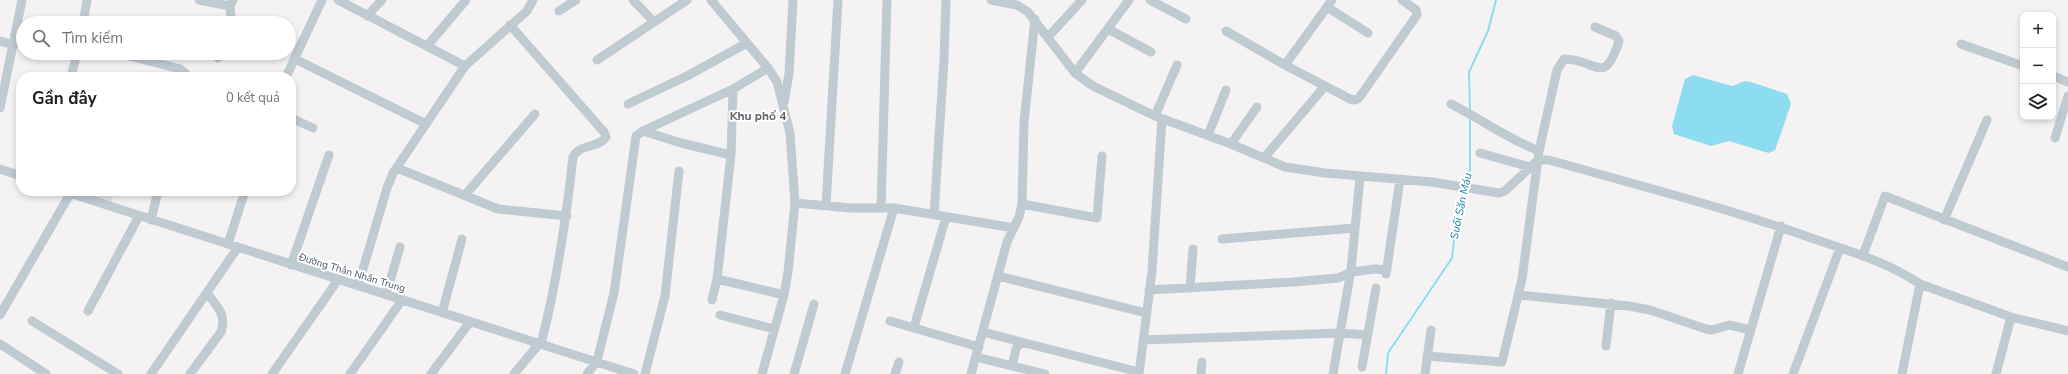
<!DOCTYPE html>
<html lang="vi">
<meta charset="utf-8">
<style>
:root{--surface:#fff;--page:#f2f2f2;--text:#202124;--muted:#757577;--line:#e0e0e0}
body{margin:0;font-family:"Nunito Sans",sans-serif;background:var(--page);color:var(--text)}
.controls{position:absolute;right:12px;top:12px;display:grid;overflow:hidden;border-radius:8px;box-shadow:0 2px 6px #0003}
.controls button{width:36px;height:36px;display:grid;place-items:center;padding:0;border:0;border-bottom:1px solid var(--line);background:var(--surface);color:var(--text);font:20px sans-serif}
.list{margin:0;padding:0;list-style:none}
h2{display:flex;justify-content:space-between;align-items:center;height:52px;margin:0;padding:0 16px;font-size:17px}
h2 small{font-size:13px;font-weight:400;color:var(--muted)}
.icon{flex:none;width:22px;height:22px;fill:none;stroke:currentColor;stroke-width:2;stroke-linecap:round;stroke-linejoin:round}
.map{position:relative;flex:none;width:2068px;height:374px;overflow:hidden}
.search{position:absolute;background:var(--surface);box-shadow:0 2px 6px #0003;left:16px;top:16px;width:280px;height:44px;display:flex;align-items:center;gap:10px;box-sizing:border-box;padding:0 14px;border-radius:22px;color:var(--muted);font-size:15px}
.panel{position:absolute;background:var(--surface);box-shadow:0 2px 6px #0003;left:16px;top:72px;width:280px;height:124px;border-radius:16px}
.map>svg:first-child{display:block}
.education{fill:#e5e3e4}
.water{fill:#8edcef}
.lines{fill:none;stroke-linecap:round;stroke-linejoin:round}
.stream{stroke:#8edcef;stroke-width:2}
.minor{stroke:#c0cad1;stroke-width:9}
.labels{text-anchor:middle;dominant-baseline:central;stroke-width:4;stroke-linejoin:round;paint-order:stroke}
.street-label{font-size:10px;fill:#495660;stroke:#fff}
.water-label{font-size:11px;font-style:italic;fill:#0b7e9b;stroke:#fff}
.quarter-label{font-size:12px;font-weight:bold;fill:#5e6267;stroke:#fff}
</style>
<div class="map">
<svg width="2068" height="374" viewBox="0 0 2068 374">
<rect width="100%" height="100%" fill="#f4f2f2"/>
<path class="education" d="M76,191h39l-4,12z"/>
<path class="water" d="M1693,75l39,11 13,-5 6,1 36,12 4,10 -16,46 -6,3 -4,-1 -36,-11 -18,5 -37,-12 -2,-8 13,-47z"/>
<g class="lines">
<path class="stream" d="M1470,111l-1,-39 19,-41 8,-31
M1466,185l4,-16v-51
M1386,374l2,-21 64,-95 4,-35 8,-32"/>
<path class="minor" d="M199,0l31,6 3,-6
M338,0l127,66
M633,0l21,22
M711,0l57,68 9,14 13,51 5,70 -7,69 -4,23 -22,79
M991,0l26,5 11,7 47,61 18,13 62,30 76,28 54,23 40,6 107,9 67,11 6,-2 33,-31h11c91,26 183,49 271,81 35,12 69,22 100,43l-18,90
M1150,0l36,19
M1327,7l41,26
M559,11l17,-11
M367,16l15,-16
M83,23l4,-23
M229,23l2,-7 -1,-10
M510,25l94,107 2,5c-8,12 -26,6 -33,20 -7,63 -16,125 -32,187
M1108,29l43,23
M1226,31l59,34
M1048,37l34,-37
M0,41l14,4
M1961,44l62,22
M427,46l39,-46
M118,53l62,16 6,5 -1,3
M218,58l1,-5
M295,59l131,65
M597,60l90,-60
M1075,73l54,-73
M2053,76l15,6
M71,77l6,-24
M286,77l36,-77
M1325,86l25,13 5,1 4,-2 58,-83 -1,-5 -14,-10
M784,102l5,-28 4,-74
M628,104l59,-28 60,-33
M1451,104c30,15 57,35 88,47
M0,108l22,-108
M1155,116l22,-51
M291,118l22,10
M643,131l38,12 50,12
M1208,135l18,-45
M2055,138l13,-42
M1231,144l26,-37
M1480,153l50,14
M1264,158l61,-72 -40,-21 47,-65
M397,168l101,41 69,7
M0,169l21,7
M63,191l571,183
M465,195l70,-81
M795,203l56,5h43l120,20
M1022,204l75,14 5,-62
M826,205l12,-205
M881,208l6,-208
M934,215l10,-156 2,-59
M151,220l7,-29
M1944,220l43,-100
M1222,239l133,-11
M228,244l17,-53
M1863,255l22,-59 183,71
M291,265l38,-110
M1386,274l14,-94
M998,276l148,37
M717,279l67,16
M1920,284l91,33 57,14
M358,286l29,-98 6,-15 72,-107 62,-55 6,-11
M1190,288l3,-39
M1149,290l144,-8 45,-4 13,-6 24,-3 12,1
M386,295l14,-48
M1518,295l111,11 21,4 56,19 6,1 17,-5 22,5
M712,300l5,-21 14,-124 2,-66
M88,311l51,-95
M442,313l20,-74
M0,315l70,-121
M720,315l54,14
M32,321l86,53
M890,321l89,26
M914,327l32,-110
M983,332l38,10
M1143,340l197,-7 11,-63 9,-93
M0,344l46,30
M1606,346l5,-43
M1427,356l75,6 20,-83 17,-128 18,-81 7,-11c33,0 40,29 55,-18l-3,-5 -21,-9
M976,357l69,17
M1012,366l4,-17 5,-7 118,30
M1362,367l14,-79
M151,374l87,-127
M190,374l31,-42c6,-18 -4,-25 -14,-39
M272,374l66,-94
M350,374l52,-74
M431,374l39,-52
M514,374l25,-30
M587,374l10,-13 17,-68 22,-157 7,-5 90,-42 35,-21
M645,374l20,-78 14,-125
M794,374l20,-70
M845,374l49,-166
M895,374l4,-12
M971,374l36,-132 12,-25 3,-13 2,-82 11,-103
M1139,374l13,-103 10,-152
M1201,374l1,-12
M1333,374l7,-41 27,2
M1425,374l6,-44
M1738,374l43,-148
M1793,374l47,-126
M1996,374l15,-57"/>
</g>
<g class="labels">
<g class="street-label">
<text transform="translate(352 273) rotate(17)">Đường Thân Nhân Trung</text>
</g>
<g class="water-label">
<text transform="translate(1461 206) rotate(-78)">Suối Săn Máu</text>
</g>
<g class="quarter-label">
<text x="758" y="116">Khu phố 4</text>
</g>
</g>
</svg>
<div class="controls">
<button>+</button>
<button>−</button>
<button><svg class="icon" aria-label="layers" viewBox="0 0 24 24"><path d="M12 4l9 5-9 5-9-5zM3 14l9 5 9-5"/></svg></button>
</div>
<div class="search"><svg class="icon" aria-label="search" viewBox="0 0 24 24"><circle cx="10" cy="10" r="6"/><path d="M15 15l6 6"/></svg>Tìm kiếm</div>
<section class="panel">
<h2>Gần đây<small>0 kết quả</small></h2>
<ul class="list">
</ul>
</section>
</div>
